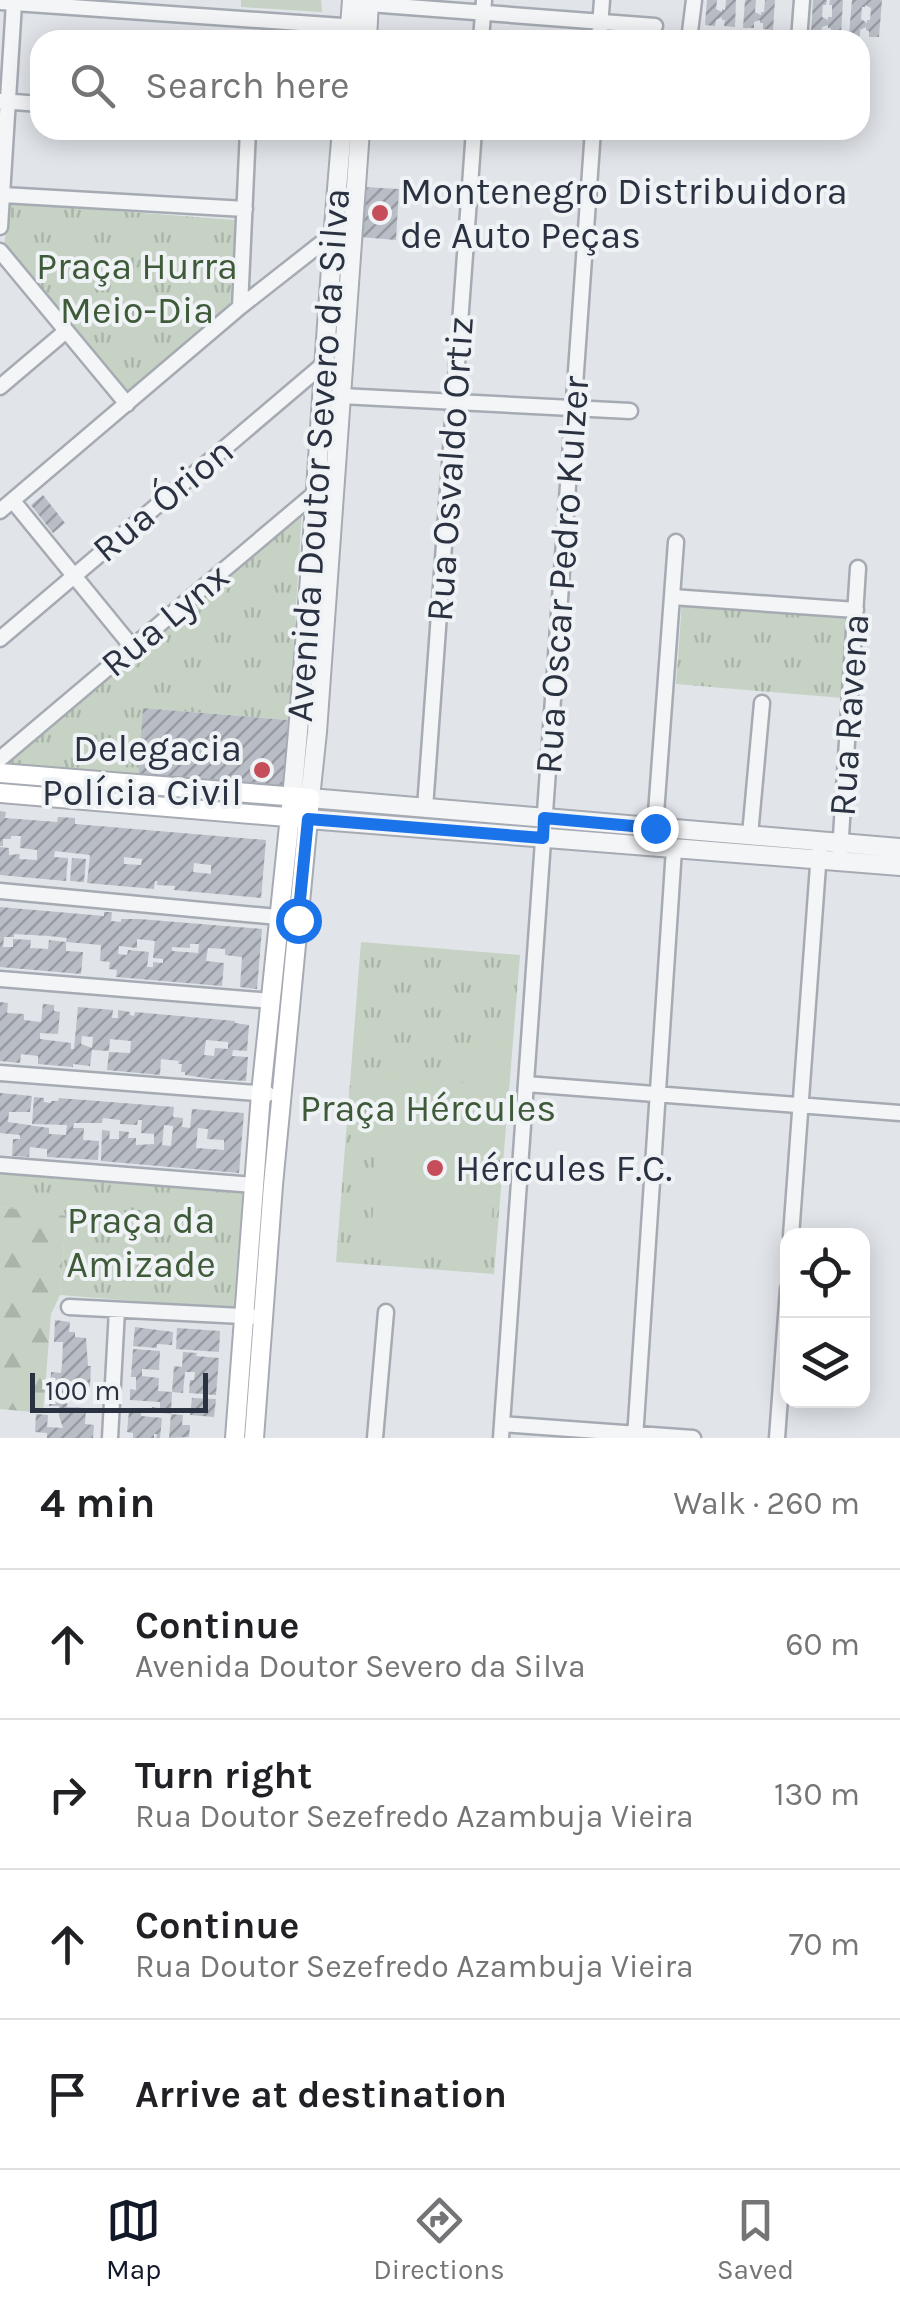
<!DOCTYPE html>
<meta charset="utf-8">
<style>
:root{--surface:#fff;--page:#f2f2f2;--text:#202124;--muted:#757577;--line:#e0e0e0;--accent:#111827}
body{margin:0;font-family:Karla,sans-serif;background:var(--page);color:var(--text)}
.controls{position:absolute;right:30px;bottom:30px;display:grid;overflow:hidden;border-radius:20px;box-shadow:0 5px 25px #0003}
.controls button{width:90px;height:90px;display:grid;place-items:center;padding:0;border:0;border-bottom:2px solid var(--line);background:var(--surface);color:var(--text);font:50px sans-serif}
.scale{position:absolute;left:30px;bottom:25px;width:178px;box-sizing:border-box;padding-left:10px;border:5px solid #2a3140;border-top:0;font-size:28px;line-height:35px;white-space:nowrap;color:#2a3140;-webkit-text-stroke:8px #f0f3f6;paint-order:stroke}
.stop{position:absolute;width:30px;height:30px;margin:-22px;border:8px solid #1a73e8;border-radius:50%;background:#fff}
.stop.end{background:#1a73e8;border-color:#fff;box-shadow:0 2px 10px #0008}
.list{margin:0;padding:0;list-style:none}
h2{display:flex;justify-content:space-between;align-items:center;height:130px;margin:0;padding:0 40px;font-size:42px}
h2 small{font-size:32px;font-weight:400;color:var(--muted)}
.list li{display:grid;grid-template-columns:65px 1fr auto;gap:30px;align-items:center;box-sizing:border-box;height:150px;padding:0 40px;border-top:2px solid var(--line)}
.list b{display:block;font-size:38px;white-space:nowrap}
.list p{margin:0;font-size:32px;white-space:nowrap;color:var(--muted)}
.list em{font-size:32px;font-style:normal;color:var(--muted)}
.icon{flex:none;width:55px;height:55px;fill:none;stroke:currentColor;stroke-width:2;stroke-linecap:round;stroke-linejoin:round}
.map{position:relative;flex:none;width:900px;height:1438px;overflow:hidden}
.search{position:absolute;background:var(--surface);box-shadow:0 5px 25px #0003;left:30px;right:30px;top:30px;height:110px;display:flex;align-items:center;gap:25px;box-sizing:border-box;padding:0 35px;border-radius:30px;color:var(--muted);font-size:38px}
.sheet{height:730px;background:var(--surface)}
nav{display:flex;justify-content:space-around;align-items:center;box-sizing:border-box;height:140px;border-top:2px solid var(--line);background:var(--surface);font-size:28px;color:var(--muted)}
nav a{display:grid;justify-items:center;gap:5px}
nav .on{color:var(--accent)}
.map>svg:first-child{display:block}
.forest{fill:url(#forest-firs)}
.park{fill:url(#park-tufts)}
.pitch{fill:#c6d2c3}
.building{fill:url(#building-hatch);fill-rule:evenodd}
.lines{fill:none;stroke-linecap:round;stroke-linejoin:round}
.minor-casing{stroke:#a6abb3;stroke-width:19}
.tertiary-casing{stroke:#a6abb3;stroke-width:22}
.secondary-casing{stroke:#a6abb3;stroke-width:22}
.minor{stroke:#f4f5f7;stroke-width:14}
.tertiary{stroke:#f4f5f7;stroke-width:18}
.secondary{stroke:#fff;stroke-width:18}
.route{stroke:#1a73e8;stroke-width:12}
.poi-dot{fill:#c64e5b;stroke:#f0f3f6;stroke-width:4}
.labels{text-anchor:middle;dominant-baseline:central;stroke-width:8;stroke-linejoin:round;paint-order:stroke}
.poi-label{font-size:38px;fill:#2a3140;stroke:#f0f3f6;text-anchor:start}
.park-label{font-size:38px;fill:#3e5a38;stroke:#f0f3f6}
.street-label{font-size:38px;fill:#2a3140;stroke:#f0f3f6}
</style>
<div class="map">
<svg width="900" height="1438" viewBox="0 0 900 1438">
<defs>
<pattern id="forest-firs" width="22" height="20" patternUnits="userSpaceOnUse" patternTransform="scale(2.5)"><rect width="22" height="20" fill="#c6d2c3"/><path d="M5 1l3.5 6h-7zM16 11l3.5 6h-7z" fill="#aab5a9"/></pattern>
<pattern id="park-tufts" width="24" height="20" patternUnits="userSpaceOnUse" patternTransform="scale(2.5)"><rect width="24" height="20" fill="#c6d2c3"/><path d="M3 7l-1-3M5 7V3M7 7l1-3M15 17l-1-3M17 17v-4M19 17l1-3" fill="none" stroke="#aab5a9"/></pattern>
<pattern id="building-hatch" width="6" height="6" patternUnits="userSpaceOnUse" patternTransform="scale(2.5)"><rect width="6" height="6" fill="#b9bdc5"/><path d="M-1 1l2-2M0 6l6-6M5 7l2-2" fill="none" stroke="#979aa1"/></pattern>
</defs>
<rect width="100%" height="100%" fill="#e1e4e9"/>
<path class="forest" d="M0,1207l66,8 -6,80 -9,19 -8,99 -43,-4z"/>
<path class="park" d="M9,203l226,17 -5,88 -103,85 -123,-146z
M302,510l-13,210 -145,-12 -6,69 -138,-10z
M682,602l165,13 -4,83 -167,-14z
M361,942l159,13 -26,319 -158,-12z
M0,1172l247,20 -10,117 -177,-14 6,-79 -66,-9z"/>
<path class="pitch" d="M241,0h80l1,12 -81,-5z
M472,1025l32,2 -4,49 -32,-2z
M380,1078l119,7 -9,171 -119,-6z"/>
<path class="building" d="M707,0h10l-1,9 6,3v-3l3,1 1,-10h10l-1,27 -11,-1 1,-6h-3v-3l-6,3 -1,6 -10,-1z
M745,0h11l-1,12 6,3v-3h3l1,-12h10l-2,30 -10,-1v-6h-3v-3l-6,2v6h-11z
M813,0h14l-1,5h-3l-1,12 6,3v-3h4v-12h-3l1,-5h13l-2,35 -11,-1 1,-6h-3v-3l-6,2 -1,7 -10,-1z
M852,0h30l-3,37h-10v-6l-3,-1v-3l-6,3v6l-11,-1zM865,5l6,3 -1,12h-3v3l-6,-4 1,-12h3z
M364,187l35,2 -3,51 -36,-3z
M43,495l22,28 -12,10 -22,-28z
M143,708l145,12 -4,67 -146,-10z
M0,811l6,1 -1,6 52,4 1,-5 17,1v6l191,16 -5,58 -87,-8 1,-4 -18,-1v-4h-2l-1,8 -67,-6 3,-28 -35,-4 -1,6 14,1 -2,23 -66,-6v-28l9,1v7l11,-1 -1,5 18,1v-10l-17,-2 1,-12h-10v3h-8v7h-3zM124,857l18,2 -1,6 -17,-1zM194,863l17,2v9l-18,-2z
M72,858l14,1 -2,23 -14,-1z
M0,907l104,9v-4h8l-1,9 10,1v-3h18l123,10 -5,60 -17,-2 2,-30 -17,-2v-6l-17,-1 -2,13 18,2 -2,23 -106,-9 1,-7 -8,-1 1,-7 -10,-1 1,-16 -35,-3 1,-4 -18,-2 -35,-2v3h-10l-1,10h10v-8l18,1 -1,8 18,1 1,-9 17,2v9l17,1 -2,22 -81,-7zM137,939l18,2 -2,17 10,1v4l-10,-1v5h-6l2,-15 -21,-2 -1,5 -9,-1 1,-8 18,2zM190,944h9l-1,9 -26,-2v-4l18,1z
M0,1002l8,1 -1,10 17,1v6l17,2 2,-18 11,1v6l6,1 -2,22 -18,-1v6l31,4v6h3l4,-42 35,3 -1,8h6v-8l12,2v3l4,1 1,-4 100,9v2l14,2 -2,26 -14,-1 -1,6 16,1 -2,24 -34,-2 -27,-4v-3h-4l1,-8h-4l1,-3 -18,-2 -1,16 -53,-5 2,-18 21,1 1,-12 -21,-2 -1,12 -17,-1 -2,16 -17,-2v3l-35,-3v-8l-17,-2 -1,9 -20,-2zM82,1036l11,1 -1,11 -11,-4zM206,1040l22,2v7l-13,-1 -1,8 -10,-1z
M0,1093l32,3 -2,16h-21l-1,10 41,6v6l17,1 1,-10 -35,-1 2,-27 10,1v4l7,1v-2h7l1,-3 115,9 -1,10 10,1 -1,9 8,1 2,-19 52,4 -5,60 -138,-12 1,-31 8,1 -1,8h10v-8l10,1 -1,6h8v7l18,-1v-10l-13,-1 1,-13h-4l-1,5 -17,-1v-4l-17,-2 -1,5h-28l-1,5h11l-1,12 16,1 -1,19 -51,-3v-8l-17,-2 -1,10 -17,-1 1,-17h7v-4l-20,-2zM164,1125l9,1 -2,20 -9,-1zM198,1128l10,1 -1,10 17,1v10l-28,-2z
M55,1320l15,2 -1,10h6v5l11,1 2,28h3l-1,21 -12,-1v7h-10l-1,14 19,1 -1,16 9,1 -1,13h-46v-5l-12,-1 1,-18 12,1 -1,12 16,1 -4,-12v-10h-10l2,-34 10,1 1,-9 1,-22h-9z
M135,1327l38,5 -1,13 -15,-1v4l-24,-2z
M177,1328l43,3 -1,21 -43,-3z
M133,1349l27,2 -1,19 -17,-1v7l17,2 -1,13 14,1 -1,22 -19,-2v-5l8,1v-6l-30,-2v-11l6,1v-13h-5z
M183,1352l14,1 -1,3 23,2 -3,37 -27,-2 1,-13h4l1,-8h-10l-2,21 -11,-1 2,-26 8,1z
M192,1398l24,1 -2,18 -24,-2z
M129,1411l12,1v4l21,2 -2,20h-4l1,-4h-3v4h-21v-5l-6,-1z
M171,1414l12,1 -1,10h8l-1,12 -20,1z"/>
<g class="lines">
<defs>
<path id="minor" d="M0,2l357,25
M369,4l286,22
M481,40l3,-40
M599,40l3,-40
M689,40l5,-40
M799,40l3,-40
M1,101l39,3
M3,195l242,14
M0,227l14,-224
M0,251l127,153
M240,307l8,-177
M0,387l66,-56
M341,396l289,15
M13,501l120,147
M0,511l240,-204 93,-73 20,-1
M672,597l184,13
M0,639l326,-277
M0,759l315,-266 7,1
M425,808l49,-678
M655,827l21,-285
M750,835l12,-132
M840,852l18,-284
M0,891l278,26
M0,979l272,22
M0,1073l268,21
M526,1084l374,29
M0,1165l254,20
M791,1236l28,-384
M69,1307l194,10
M502,1424l191,14
M110,1438l7,-128
M375,1438l11,-126
M501,1438l92,-1308
M635,1438l39,-589
M777,1438l11,-149"/>
<path id="tertiary" d="M349,40l3,-40
M367,40l2,-40
M360,130l-43,602 -7,66 590,50
M292,797c22,-222 30,-445 50,-667
M308,819l592,47"/>
<path id="secondary" d="M0,773l310,25 -37,387 -19,253
M0,793l298,25
M235,1438l26,-345 31,-296"/>
</defs>
<use href="#minor" class="minor-casing"/>
<use href="#tertiary" class="tertiary-casing"/>
<use href="#secondary" class="secondary-casing"/>
<use href="#minor" class="minor"/>
<use href="#tertiary" class="tertiary"/>
<use href="#secondary" class="secondary"/>
</g>
<g class="lines">
<path class="route" d="M298,920l10,-101 235,19 1,-20 111,10"/>
</g>
<g class="poi-dot">
<circle cx="380" cy="213" r="10"/>
<circle cx="262" cy="770" r="10"/>
<circle cx="435" cy="1168" r="10"/>
</g>
<g class="labels">
<g class="poi-label">
<text x="400" y="191">Montenegro Distribuidora<tspan x="400" dy="44">de Auto Peças</tspan></text>
<text x="242" y="748" text-anchor="end">Delegacia<tspan x="242" dy="44">Polícia Civil</tspan></text>
<text x="455" y="1168">Hércules F.C.</text>
</g>
<g class="park-label">
<text x="137" y="266">Praça Hurra<tspan x="137" dy="44">Meio-Dia</tspan></text>
<text x="428" y="1108">Praça Hércules</text>
<text x="141" y="1220">Praça da<tspan x="141" dy="44">Amizade</tspan></text>
</g>
<g class="street-label">
<text transform="translate(318 455) rotate(-86)">Avenida Doutor Severo da Silva</text>
<text transform="translate(450 469) rotate(-86)">Rua Osvaldo Ortiz</text>
<text transform="translate(163 500) rotate(-40)">Rua Órion</text>
<text transform="translate(562 575) rotate(-86)">Rua Oscar Pedro Kulzer</text>
<text transform="translate(165 620) rotate(-40)">Rua Lynx</text>
<text transform="translate(849 715) rotate(-86)">Rua Ravena</text>
</g>
</g>
</svg>
<div class="controls">
<button><svg class="icon" aria-label="locate" viewBox="0 0 24 24"><circle cx="12" cy="12" r="6"/><path d="M12 2v4M12 18v4M2 12h4M18 12h4"/></svg></button>
<button><svg class="icon" aria-label="layers" viewBox="0 0 24 24"><path d="M12 4l9 5-9 5-9-5zM3 14l9 5 9-5"/></svg></button>
</div>
<div class="scale">100 m</div>
<div class="stop" style="left:298px;top:920px"></div>
<div class="stop end" style="left:655px;top:828px"></div>
<div class="search"><svg class="icon" aria-label="search" viewBox="0 0 24 24"><circle cx="10" cy="10" r="6"/><path d="M15 15l6 6"/></svg>Search here</div>
</div>
<section class="sheet">
<h2>4 min<small>Walk · 260 m</small></h2>
<ul class="list">
<li><svg class="icon" aria-label="ahead" viewBox="0 0 24 24"><path d="M12 20V5M6 11l6-6 6 6"/></svg><div><b>Continue</b><p>Avenida Doutor Severo da Silva</p></div><em>60 m</em></li>
<li><svg class="icon" aria-label="right" viewBox="0 0 24 24"><path d="M7 20v-9h11M14 6l5 5-5 5"/></svg><div><b>Turn right</b><p>Rua Doutor Sezefredo Azambuja Vieira</p></div><em>130 m</em></li>
<li><svg class="icon" aria-label="ahead" viewBox="0 0 24 24"><path d="M12 20V5M6 11l6-6 6 6"/></svg><div><b>Continue</b><p>Rua Doutor Sezefredo Azambuja Vieira</p></div><em>70 m</em></li>
<li><svg class="icon" aria-label="arrive" viewBox="0 0 24 24"><path d="M6 21V4h12l-3 4 3 4H6"/></svg><div><b>Arrive at destination</b></div></li>
</ul>
</section>
<nav>
<a class="on"><svg class="icon" aria-label="map" viewBox="0 0 24 24"><path d="M3 6l6-2 6 2 6-2v14l-6 2-6-2-6 2zM9 4v14M15 6v14"/></svg>Map</a>
<a><svg class="icon" aria-label="directions" viewBox="0 0 24 24"><path d="M12 3l9 9-9 9-9-9zM9 14v-3h6M13 9l2 2-2 2"/></svg>Directions</a>
<a><svg class="icon" aria-label="saved" viewBox="0 0 24 24"><path d="M7 4h10v16l-5-4-5 4z"/></svg>Saved</a>
</nav>
